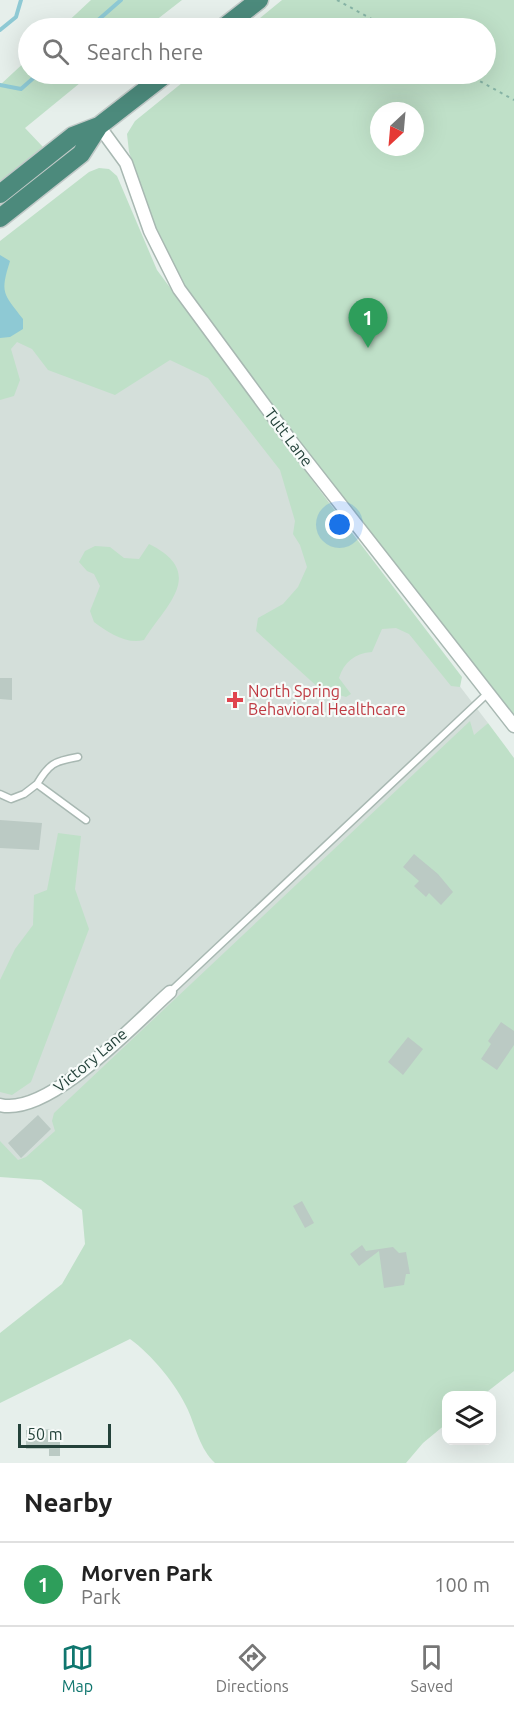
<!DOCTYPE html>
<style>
:root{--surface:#fff;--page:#f6f6f6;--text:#222;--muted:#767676;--line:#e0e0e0;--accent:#0f766e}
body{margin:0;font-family:Ubuntu,sans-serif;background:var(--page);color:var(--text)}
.controls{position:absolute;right:18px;bottom:18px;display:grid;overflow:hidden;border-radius:12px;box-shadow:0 6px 24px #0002}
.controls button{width:54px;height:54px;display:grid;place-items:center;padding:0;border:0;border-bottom:2px solid var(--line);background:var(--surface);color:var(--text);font:30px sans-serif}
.compass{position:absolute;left:370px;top:102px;width:54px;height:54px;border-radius:50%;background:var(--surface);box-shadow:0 6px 24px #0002;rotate:206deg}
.scale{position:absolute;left:18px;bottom:15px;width:93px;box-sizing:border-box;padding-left:6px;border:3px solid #24423a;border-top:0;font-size:16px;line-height:21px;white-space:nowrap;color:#24423a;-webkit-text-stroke:4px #f7fbf9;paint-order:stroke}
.you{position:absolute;left:340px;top:525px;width:21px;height:21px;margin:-15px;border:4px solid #fff;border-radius:50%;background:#1a73e8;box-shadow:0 0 0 9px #1a73e833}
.badge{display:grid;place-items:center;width:39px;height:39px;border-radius:50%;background:var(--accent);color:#fff;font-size:20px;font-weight:700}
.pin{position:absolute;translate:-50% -50px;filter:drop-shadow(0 2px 3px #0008)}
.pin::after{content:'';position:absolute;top:32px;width:21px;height:18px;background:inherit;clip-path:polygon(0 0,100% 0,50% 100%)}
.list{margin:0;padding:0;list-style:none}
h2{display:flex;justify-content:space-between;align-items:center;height:78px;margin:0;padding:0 24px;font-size:26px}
h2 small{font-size:20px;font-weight:400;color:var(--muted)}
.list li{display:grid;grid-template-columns:39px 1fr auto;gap:18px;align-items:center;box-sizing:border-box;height:84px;padding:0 24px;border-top:2px solid var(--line)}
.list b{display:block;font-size:22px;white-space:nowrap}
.list p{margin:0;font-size:20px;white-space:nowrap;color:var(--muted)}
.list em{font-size:20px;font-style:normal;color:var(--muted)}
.icon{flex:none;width:33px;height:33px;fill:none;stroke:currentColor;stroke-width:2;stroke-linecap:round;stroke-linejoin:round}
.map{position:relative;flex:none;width:514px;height:1463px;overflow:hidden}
.search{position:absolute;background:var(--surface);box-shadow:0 6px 24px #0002;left:18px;right:18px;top:18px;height:66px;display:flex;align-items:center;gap:15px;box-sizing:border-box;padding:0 21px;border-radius:33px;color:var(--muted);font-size:22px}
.sheet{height:162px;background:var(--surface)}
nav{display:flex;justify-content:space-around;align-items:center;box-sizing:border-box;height:84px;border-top:2px solid var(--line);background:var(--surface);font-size:16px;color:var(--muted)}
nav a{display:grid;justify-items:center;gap:3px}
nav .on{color:var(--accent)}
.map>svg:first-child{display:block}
.built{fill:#d4dfda}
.green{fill:#bfe0c8;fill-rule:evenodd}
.water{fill:#8ec9d4}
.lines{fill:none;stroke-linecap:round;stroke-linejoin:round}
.stream{stroke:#8ec9d4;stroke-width:4}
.building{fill:#bbcac4}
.service-casing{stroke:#a8b8b2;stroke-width:9}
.minor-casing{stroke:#a8b8b2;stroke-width:15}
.trunk-casing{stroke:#c2cac8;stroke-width:21}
.path{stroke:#86b3a5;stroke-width:2;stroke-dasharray:3 4.5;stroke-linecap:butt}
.service{stroke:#fff;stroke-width:6}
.minor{stroke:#fff;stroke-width:12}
.trunk{stroke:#4c8a7c;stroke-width:18}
.health-dot{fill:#e0444e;stroke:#f7fbf9;stroke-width:2}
.labels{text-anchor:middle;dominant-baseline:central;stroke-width:4.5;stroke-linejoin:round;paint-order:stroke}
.street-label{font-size:16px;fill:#24423a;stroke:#f7fbf9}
.health-label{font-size:16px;fill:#be3a42;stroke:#f7fbf9;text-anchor:start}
</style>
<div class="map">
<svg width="514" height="1463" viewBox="0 0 514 1463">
<rect width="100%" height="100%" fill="#e6efeb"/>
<path class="built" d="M87,200l401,523 -389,366 -14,25 -85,63v-914z"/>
<path class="green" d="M91,0h91l-36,28h-85z
M282,0h232v732l-339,-444 -46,-136 -2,-18 8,-13 58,-47h293v-46h-238zM379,111h36v36h-36z
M28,59v15h63l-66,54 18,19 -43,34v-96z
M99,168l10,1 8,7 40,94 170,230 135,177 -2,10 -9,-1 -42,-52 -13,-6 -14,1 -10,23c-17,1 -28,10 -33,26l12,16 -5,3 -25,-7 -65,-59 2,-13 25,-14 15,-17 9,-20 -7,-22 -7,-11 2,-13 -15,-51 -72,-92 -38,-18 -55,35 -67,-25 -16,-21 -15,-7 -6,7 9,31 -6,16 -14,4v-159l89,-69z
M149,544c59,29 16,62 -5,96 -17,5 -37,-8 -50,-18l-4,-11 10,-25 -6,-12 -7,-3 -8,-9 6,-11 10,-5 15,1 14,11 15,1z
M470,721l4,14 14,-12 26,35v613l-31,24 -37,1v28l-23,19 -17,20h-191c-15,-14 -19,-35 -27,-53 -11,-25 -37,-56 -58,-71l-130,64v-70l62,-49 23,-40 -3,-34 -41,-30 -41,-3v-36l18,19 8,-3 29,-26 -3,-10 2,-8z
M58,833l23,3 -6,53 14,40 -58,153 -19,13 -12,-3v-112l15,-31 18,-24 1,-30 13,-5z"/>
<path class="water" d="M0,255l10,6c-10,32 -7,32 13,58v10l-13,8 -10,1z"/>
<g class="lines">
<path class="stream" d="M89,28l32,-28
M0,30l16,-13 5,-17
M0,85l21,4 17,-15"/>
</g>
<path class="building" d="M0,678h12v22l-12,-1z
M0,820l42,3 -3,27 -39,-2z
M414,854l24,20 15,18 -12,13 -12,-12 -3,4 -12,-11 5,-5 -16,-14z
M501,1022l13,9v14l-17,25 -16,-11 10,-15 -3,-3z
M408,1037l15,12 -20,26 -15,-13z
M38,1115l13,14 -30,29 -13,-15z
M302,1201l12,22 -9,5 -12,-22z
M362,1245l4,6 27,-4 6,6 7,-1 4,22h-4l-2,11 -20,3 -5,-37 -20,15 -9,-12z
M60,1429v27h-11v-7h-23v-19z"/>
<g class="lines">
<defs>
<path id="service" d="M37,784c12,-20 17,-23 41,-27
M0,794l11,5 13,-5 13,-10 49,36
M170,992l318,-299"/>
<path id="minor" d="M99,126l27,37 24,68 29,58 112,152 223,285
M0,1105c49,12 135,-82 170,-113"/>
<path id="trunk" d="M223,28l36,-28
M0,194l73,-58 26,-10
M0,218l81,-64 18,-28 67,-52"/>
</defs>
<use href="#service" class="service-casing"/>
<use href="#minor" class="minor-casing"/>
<use href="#trunk" class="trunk-casing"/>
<path class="path" d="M337,0l51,28
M467,74l47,26"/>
<use href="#service" class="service"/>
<use href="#minor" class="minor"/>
<use href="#trunk" class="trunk"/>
</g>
<path class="health-dot" d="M232 691h6v6h6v6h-6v6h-6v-6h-6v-6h6z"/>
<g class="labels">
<g class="street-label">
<text transform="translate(289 437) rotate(53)">Tutt Lane</text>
<text transform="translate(90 1060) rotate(-40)">Victory Lane</text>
</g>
<g class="health-label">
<text x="248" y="691">North Spring<tspan x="248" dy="18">Behavioral Healthcare</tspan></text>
</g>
</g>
</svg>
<div class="controls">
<button><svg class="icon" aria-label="layers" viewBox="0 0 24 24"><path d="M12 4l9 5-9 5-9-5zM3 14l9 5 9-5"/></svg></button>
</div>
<svg class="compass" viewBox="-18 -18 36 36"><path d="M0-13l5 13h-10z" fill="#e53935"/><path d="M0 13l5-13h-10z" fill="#767676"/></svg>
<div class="scale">50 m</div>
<div class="you"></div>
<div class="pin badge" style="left:368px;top:348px;background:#2e9e5b">1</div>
<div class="search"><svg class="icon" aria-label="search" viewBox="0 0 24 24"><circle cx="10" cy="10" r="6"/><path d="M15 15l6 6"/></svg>Search here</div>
</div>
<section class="sheet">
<h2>Nearby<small></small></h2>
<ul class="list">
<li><span class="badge" style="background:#2e9e5b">1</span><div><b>Morven Park</b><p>Park</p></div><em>100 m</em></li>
</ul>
</section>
<nav>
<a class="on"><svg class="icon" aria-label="map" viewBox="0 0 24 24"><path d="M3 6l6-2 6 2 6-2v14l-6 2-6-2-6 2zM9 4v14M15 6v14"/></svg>Map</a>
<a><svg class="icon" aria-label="directions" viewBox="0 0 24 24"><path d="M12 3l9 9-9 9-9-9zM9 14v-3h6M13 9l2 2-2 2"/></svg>Directions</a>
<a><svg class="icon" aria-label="saved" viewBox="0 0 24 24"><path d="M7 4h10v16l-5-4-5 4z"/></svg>Saved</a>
</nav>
